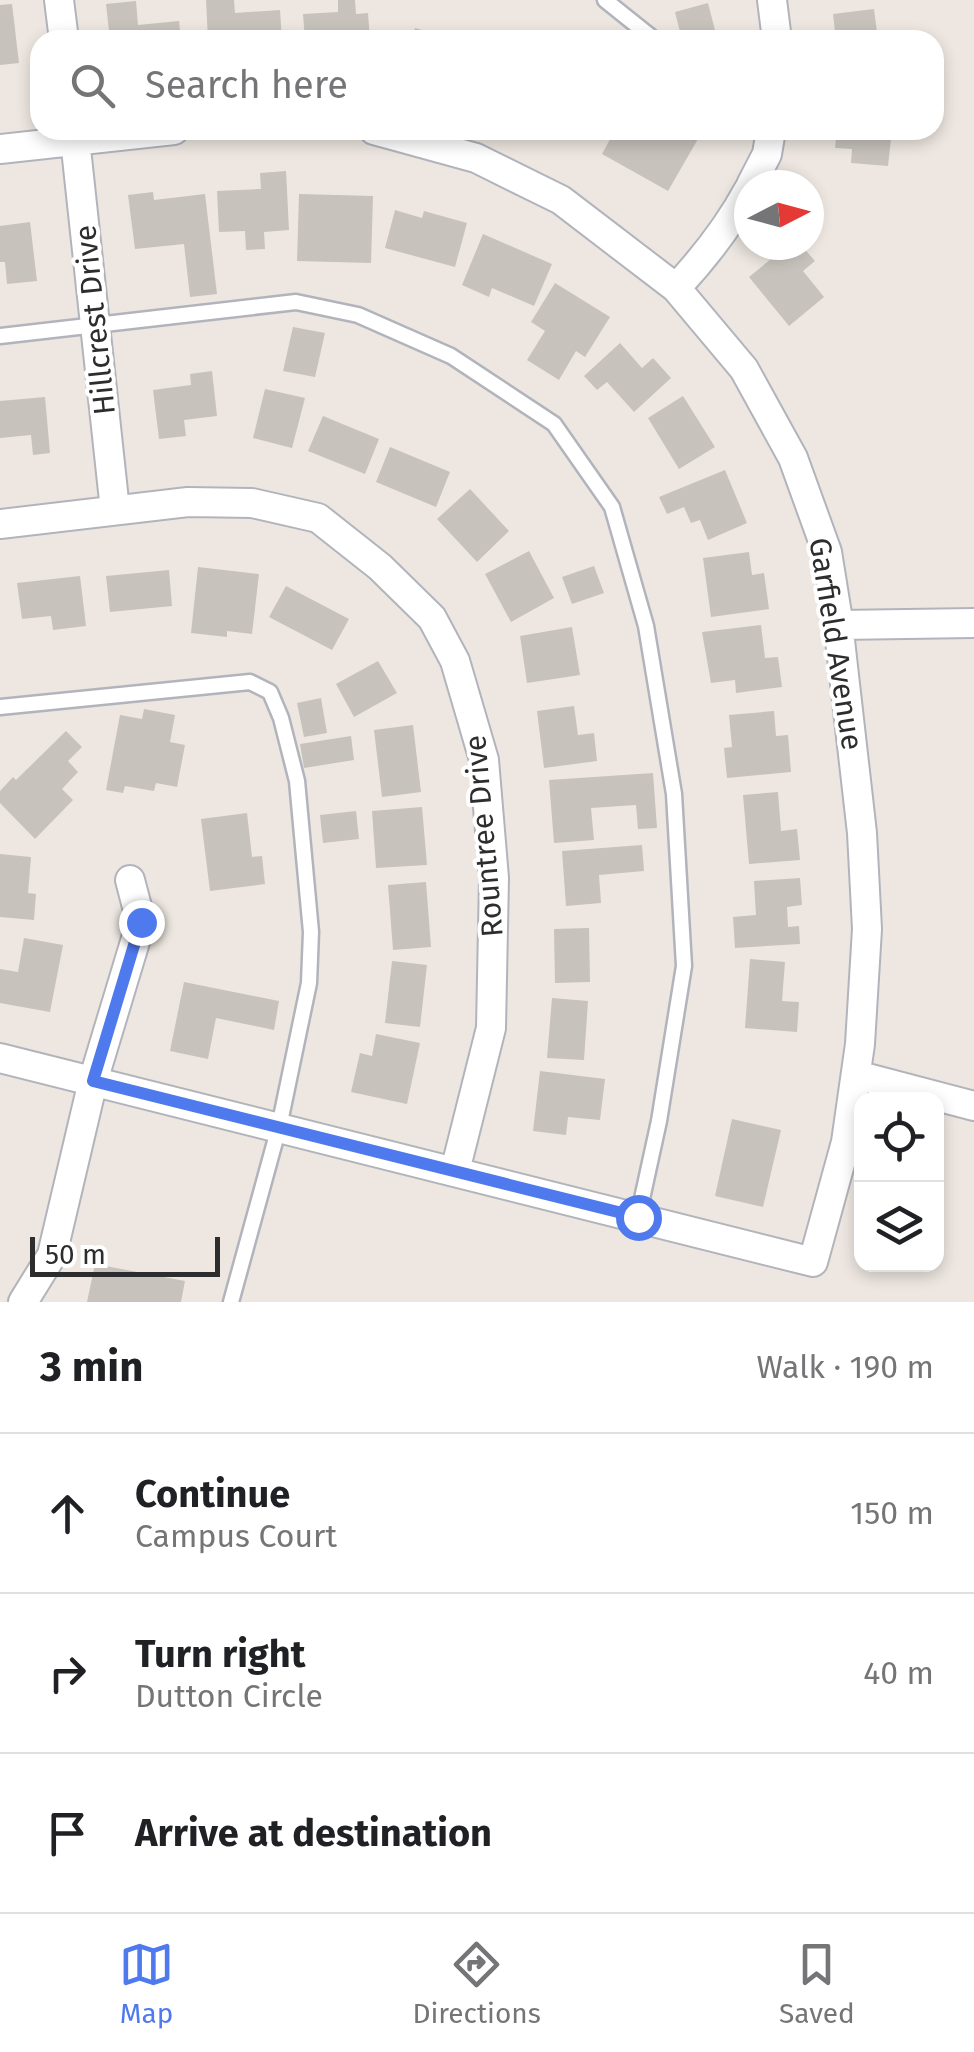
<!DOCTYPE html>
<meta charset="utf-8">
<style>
:root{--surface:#fff;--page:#f2f2f2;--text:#202124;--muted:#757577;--line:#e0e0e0;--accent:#4f7aed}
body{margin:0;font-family:"Fira Sans",sans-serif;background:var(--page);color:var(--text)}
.controls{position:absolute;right:30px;bottom:30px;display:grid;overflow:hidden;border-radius:20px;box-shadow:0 5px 15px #0003}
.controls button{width:90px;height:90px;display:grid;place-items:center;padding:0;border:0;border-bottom:2px solid var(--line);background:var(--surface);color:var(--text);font:50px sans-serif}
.compass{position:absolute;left:734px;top:170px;width:90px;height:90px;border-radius:50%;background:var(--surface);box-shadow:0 5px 15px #0003;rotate:84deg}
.scale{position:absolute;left:30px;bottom:25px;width:190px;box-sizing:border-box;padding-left:10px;border:5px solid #2d2d2d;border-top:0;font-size:28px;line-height:35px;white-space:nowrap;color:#2d2d2d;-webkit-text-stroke:8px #fff;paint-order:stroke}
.stop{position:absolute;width:30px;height:30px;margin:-22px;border:8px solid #4f7aed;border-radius:50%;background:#fff}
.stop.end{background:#4f7aed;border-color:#fff;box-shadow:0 2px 10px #0008}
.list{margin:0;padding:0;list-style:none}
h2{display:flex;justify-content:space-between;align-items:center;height:130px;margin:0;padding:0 40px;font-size:42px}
h2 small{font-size:32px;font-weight:400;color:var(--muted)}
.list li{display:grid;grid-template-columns:65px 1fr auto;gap:30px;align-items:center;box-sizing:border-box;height:160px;padding:0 40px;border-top:2px solid var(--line)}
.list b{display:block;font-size:38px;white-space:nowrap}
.list p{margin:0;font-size:32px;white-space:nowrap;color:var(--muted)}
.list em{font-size:32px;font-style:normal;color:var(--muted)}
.icon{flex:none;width:55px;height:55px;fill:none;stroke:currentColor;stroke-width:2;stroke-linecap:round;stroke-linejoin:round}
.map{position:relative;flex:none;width:974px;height:1302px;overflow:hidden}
.search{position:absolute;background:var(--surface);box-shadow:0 5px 15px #0003;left:30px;right:30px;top:30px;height:110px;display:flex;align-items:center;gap:25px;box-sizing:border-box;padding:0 35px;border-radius:30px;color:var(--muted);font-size:38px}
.sheet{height:610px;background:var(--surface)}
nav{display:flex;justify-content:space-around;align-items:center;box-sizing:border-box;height:140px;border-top:2px solid var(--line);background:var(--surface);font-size:28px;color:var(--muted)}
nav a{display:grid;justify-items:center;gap:5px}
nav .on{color:var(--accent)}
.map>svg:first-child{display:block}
.building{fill:#c7c2bc}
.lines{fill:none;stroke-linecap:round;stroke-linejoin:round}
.lane-casing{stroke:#b2b4bc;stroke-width:19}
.street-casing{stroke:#b2b4bc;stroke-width:32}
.lane{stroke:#fff;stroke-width:14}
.street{stroke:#fff;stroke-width:28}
.route{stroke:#4f7aed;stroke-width:12}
.labels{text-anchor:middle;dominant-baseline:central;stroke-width:8;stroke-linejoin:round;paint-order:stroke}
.street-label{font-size:30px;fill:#2d2d2d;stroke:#fff}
</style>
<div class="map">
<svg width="974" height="1302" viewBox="0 0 974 1302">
<rect width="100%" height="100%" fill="#eee7e1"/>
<path class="building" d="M206,0h28l1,13 45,-3 2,30h-74z
M338,0h17l1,14 12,-1 2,27h-65l-2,-26 35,-2z
M136,1l2,24 41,-4 2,19h-71l-4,-36z
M708,3l9,35 -35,2 -7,-28z
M12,4l7,59 -19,2v-60z
M874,9l4,31h-42l-3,-26z
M415,28l39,11v1h-42z
M615,130h26l17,10 6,-10 38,2 -34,59 -66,-37z
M837,130h55l-4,36 -37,-3 1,-14 -17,-1z
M286,171l3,59 -25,2 1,17 -19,1 -1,-19 -26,1 -2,-41 44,-2 -1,-16z
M153,192l1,8 51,-6 12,100 -27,3 -6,-53 -49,5 -7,-54z
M299,194l74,2 -2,67 -74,-2z
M395,210l27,8 2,-7 43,12 -12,44 -70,-19z
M30,222l7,59 -30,3 -2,-22h-5v-36z
M483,234l69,30 -18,42 -42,-18 -3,9 -27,-12z
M788,245h13l14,16 -12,10 21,26 -35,29 -40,-49z
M555,283l55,34 -25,40 -9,-6 -17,29 -32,-20 18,-29 -14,-9z
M293,327l32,6 -10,44 -32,-6z
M620,343l22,25 11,-10 18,20 -37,34 -27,-30 -10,8 -13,-14z
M212,371l5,45 -33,4 2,16 -27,3 -6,-49 38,-5 -1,-11z
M265,389l40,9 -13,50 -39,-10z
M683,396l32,51 -36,22 -31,-51z
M45,397l5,56 -17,2 -2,-20 -31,3v-37z
M323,416l56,23 -14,35 -57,-23z
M390,447l60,25 -14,35 -60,-25z
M725,470l22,53 -39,17 -8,-20 -9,3 -7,-16 -17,7 -8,-17z
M470,489l39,42 -32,31 -40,-43z
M529,551l25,47 -43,24 -26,-48z
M749,552l3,23 12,-2 5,36 -58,8 -8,-59z
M594,566l10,27 -32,11 -10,-27z
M198,567l61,7 -7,60 -25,-3v6l-36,-4z
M169,570l3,36 -62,6 -4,-36z
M80,576l6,50 -33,4 -2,-14 -29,3 -5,-36z
M286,586l63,33 -17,31 -63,-33z
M761,625l4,33 13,-1 4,30 -46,6 -1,-13 -24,3 -9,-51z
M572,627l8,48 -53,8 -7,-47z
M378,661l19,32 -43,24 -18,-33z
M321,698l6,35 -23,4 -7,-34z
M574,706l4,29 16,-2 3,28 -53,7 -7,-57z
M144,709l31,6 -5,27 15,3 -8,42 -21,-4 -2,8 -29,-5 -2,7 -17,-3 14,-75 22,4z
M774,711l2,25 12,-1 3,37 -64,6 -3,-30 8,-1 -3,-32z
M413,725l8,67 -39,5 -8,-67z
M66,731l16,16 -14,14 10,11 -16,17 11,11 -38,39 -35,-36v-12l13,-14 3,3z
M351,736l3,24 -50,8 -4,-24z
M653,773l4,55 -19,1 -2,-24 -45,3 3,32 -40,3 -5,-63z
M778,792l3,39 16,-2 3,31 -51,4 -6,-69z
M422,807l5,58 -51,3 -4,-57z
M356,811l3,28 -36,4 -3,-28z
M247,813l5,44 10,-1 3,28 -55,7 -9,-72z
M642,845l2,26 -45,4 2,28 -35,3 -4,-55z
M0,854l31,3 -3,36 8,1 -2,26 -34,-3z
M800,878l2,27 -15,2 1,20 11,-1 1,18 -65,4 -2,-31 23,-2 -2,-34z
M426,882l5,65 -38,3 -5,-65z
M589,928l1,54 -35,1 -1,-54z
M24,938l39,7 -13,67 -50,-9v-34l18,3z
M750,959l35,3 -3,39 17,1 -2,30 -52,-4z
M392,961l35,4 -7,62 -35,-4z
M184,982l95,19 -5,29 -58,-12 -8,41 -38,-8z
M552,998l36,3 -4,59 -37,-2z
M376,1034l44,9 -13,61 -56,-12 9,-39 12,3z
M540,1071l65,8 -5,41 -32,-3 -2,18 -33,-4z
M732,1119l49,11 -18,77 -48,-11z
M95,1264l90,17 -4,21h-94z"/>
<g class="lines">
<defs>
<path id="lane" d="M605,0l50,40
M0,336l296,-34 62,13 93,41 103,68 58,83 34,119 28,168 10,172 -25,155 -21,96
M0,707l250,-25 20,10 11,26 16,63 14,151 -2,51 -30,144 -48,175"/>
<path id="street" d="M59,0l5,40
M772,0l5,40
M74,130l41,380
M0,149l174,-19
M751,185l16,-31 4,-24
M676,288c29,-31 53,-62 73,-99
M0,524l188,-22 64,1 66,15 62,49 52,51 23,43 29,99 10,118 -3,150 -36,143
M839,625l135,-2
M0,1058l813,204 33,-120 14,-98 7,-115 -5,-96 -25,-219 -10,-62 -34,-94 -49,-89 -68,-81 -115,-88 -85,-42 -102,-28
M856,1075l118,31
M23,1302l29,-47 41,-174 48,-159 -11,-42"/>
</defs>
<use href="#lane" class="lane-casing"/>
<use href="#street" class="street-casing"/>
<use href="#lane" class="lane"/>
<use href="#street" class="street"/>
</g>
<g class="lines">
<path class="route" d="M141,922l-48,159 545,136"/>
</g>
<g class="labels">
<g class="street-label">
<text transform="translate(95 320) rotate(-96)">Hillcrest Drive</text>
<text transform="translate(836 644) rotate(81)">Garfield Avenue</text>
<text transform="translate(484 836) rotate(-95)">Rountree Drive</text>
</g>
</g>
</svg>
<div class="controls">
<button><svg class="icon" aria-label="locate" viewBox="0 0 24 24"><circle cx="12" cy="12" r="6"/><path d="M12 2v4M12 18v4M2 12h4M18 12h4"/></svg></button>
<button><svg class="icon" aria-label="layers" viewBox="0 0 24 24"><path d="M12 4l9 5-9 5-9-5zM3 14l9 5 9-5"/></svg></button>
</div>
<svg class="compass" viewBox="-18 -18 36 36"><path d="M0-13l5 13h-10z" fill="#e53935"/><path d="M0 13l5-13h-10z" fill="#757577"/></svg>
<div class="scale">50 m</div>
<div class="stop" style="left:638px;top:1217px"></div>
<div class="stop end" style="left:141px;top:922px"></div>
<div class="search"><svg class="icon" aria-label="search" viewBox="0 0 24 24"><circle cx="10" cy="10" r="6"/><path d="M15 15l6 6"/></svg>Search here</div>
</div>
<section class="sheet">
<h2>3 min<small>Walk · 190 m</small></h2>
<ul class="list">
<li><svg class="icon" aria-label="ahead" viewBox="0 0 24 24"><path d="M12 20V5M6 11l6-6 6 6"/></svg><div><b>Continue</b><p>Campus Court</p></div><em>150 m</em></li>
<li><svg class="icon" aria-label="right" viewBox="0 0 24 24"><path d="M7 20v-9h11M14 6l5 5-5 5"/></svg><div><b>Turn right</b><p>Dutton Circle</p></div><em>40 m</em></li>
<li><svg class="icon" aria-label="arrive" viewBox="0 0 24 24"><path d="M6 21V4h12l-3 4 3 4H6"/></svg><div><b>Arrive at destination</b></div></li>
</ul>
</section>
<nav>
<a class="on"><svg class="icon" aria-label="map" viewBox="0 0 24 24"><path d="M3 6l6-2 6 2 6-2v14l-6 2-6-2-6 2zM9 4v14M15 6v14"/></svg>Map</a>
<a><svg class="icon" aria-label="directions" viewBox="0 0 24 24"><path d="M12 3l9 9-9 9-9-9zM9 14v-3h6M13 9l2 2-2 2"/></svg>Directions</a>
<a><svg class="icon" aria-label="saved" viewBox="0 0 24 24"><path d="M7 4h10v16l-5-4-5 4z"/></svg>Saved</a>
</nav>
